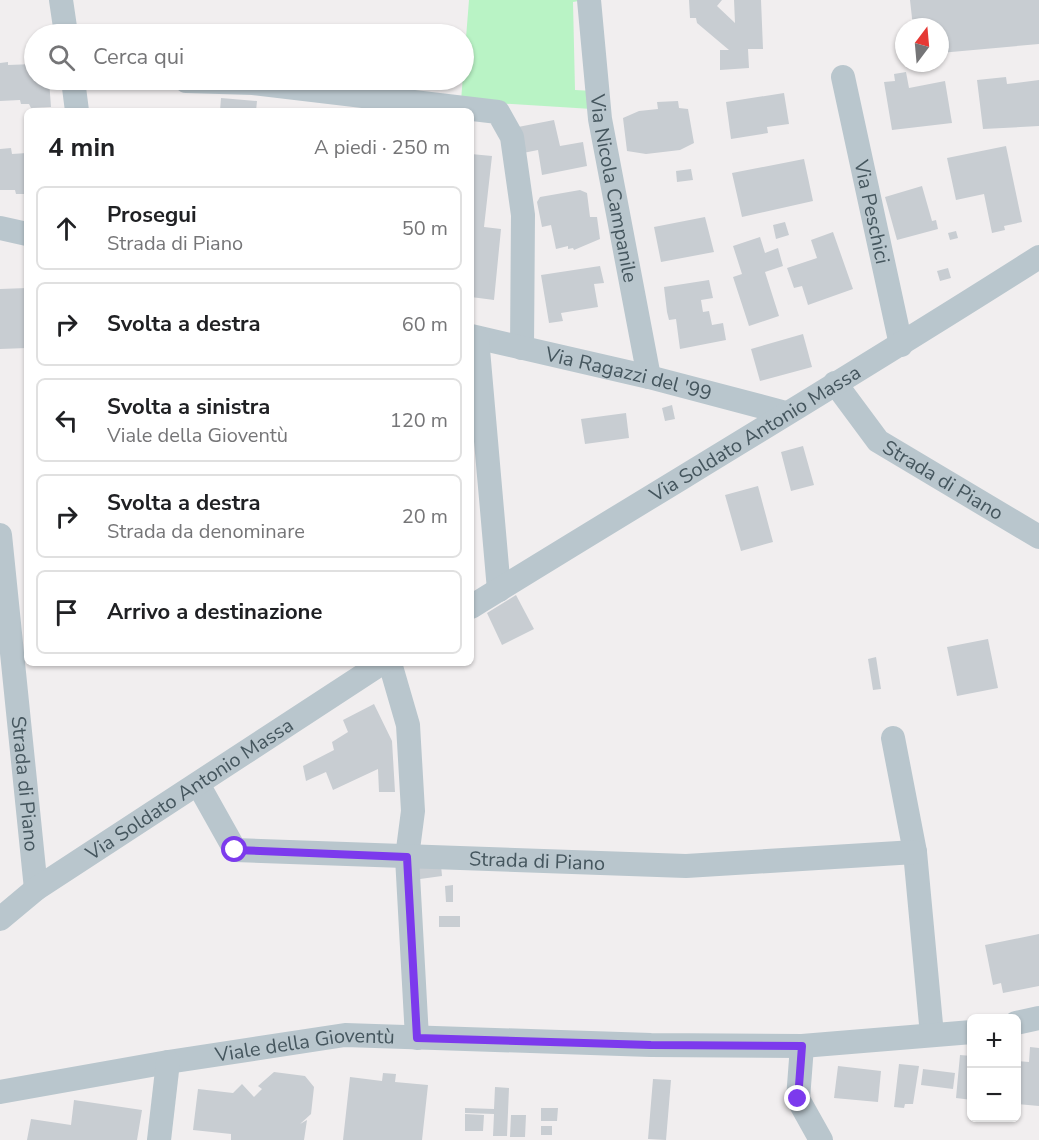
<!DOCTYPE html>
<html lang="it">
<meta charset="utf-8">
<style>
:root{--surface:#fff;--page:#f2f2f2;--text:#202124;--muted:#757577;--line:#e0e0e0}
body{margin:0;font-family:"Nunito Sans",sans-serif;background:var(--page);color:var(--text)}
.controls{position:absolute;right:18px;bottom:18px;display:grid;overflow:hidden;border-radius:9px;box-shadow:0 2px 4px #0004}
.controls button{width:54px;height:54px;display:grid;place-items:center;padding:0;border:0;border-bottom:2px solid var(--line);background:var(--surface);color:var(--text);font:30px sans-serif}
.compass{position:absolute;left:895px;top:18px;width:54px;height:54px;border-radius:50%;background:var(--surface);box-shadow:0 2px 4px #0004;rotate:16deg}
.stop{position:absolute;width:18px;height:18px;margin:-14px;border:4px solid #7c3aed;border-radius:50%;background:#fff}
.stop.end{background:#7c3aed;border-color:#fff;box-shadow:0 2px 6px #0008}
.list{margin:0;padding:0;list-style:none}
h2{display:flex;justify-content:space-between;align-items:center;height:78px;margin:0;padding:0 24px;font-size:26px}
h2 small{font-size:20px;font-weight:400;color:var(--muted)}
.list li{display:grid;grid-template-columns:39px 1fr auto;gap:18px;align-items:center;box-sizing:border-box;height:84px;margin:0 12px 12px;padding:0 12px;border:2px solid var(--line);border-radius:9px}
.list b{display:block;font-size:22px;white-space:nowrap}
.list p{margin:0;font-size:20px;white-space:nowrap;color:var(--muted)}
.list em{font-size:20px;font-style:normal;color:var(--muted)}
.icon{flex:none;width:33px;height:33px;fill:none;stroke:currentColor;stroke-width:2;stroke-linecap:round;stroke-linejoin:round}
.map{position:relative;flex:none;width:1039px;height:1140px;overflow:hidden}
.search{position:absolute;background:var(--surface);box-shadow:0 2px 4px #0004;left:24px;top:24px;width:450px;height:66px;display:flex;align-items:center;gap:15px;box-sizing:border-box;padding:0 21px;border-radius:33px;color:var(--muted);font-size:22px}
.panel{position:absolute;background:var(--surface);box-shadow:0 2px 4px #0004;left:24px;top:108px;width:450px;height:558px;border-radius:9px}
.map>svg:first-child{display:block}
.green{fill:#b9f3c5}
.building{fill:#c8cdd2}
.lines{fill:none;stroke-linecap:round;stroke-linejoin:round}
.street{stroke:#b9c6cd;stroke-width:24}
.route{stroke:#7c3aed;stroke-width:8}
.labels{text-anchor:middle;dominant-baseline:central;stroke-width:4.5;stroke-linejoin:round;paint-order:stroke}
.street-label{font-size:20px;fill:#45565e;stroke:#fff}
</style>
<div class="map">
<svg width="1039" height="1140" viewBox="0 0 1039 1140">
<rect width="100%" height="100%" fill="#f1eeef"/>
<path class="green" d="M469,0h115l-11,2 2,88 18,1 -1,18 -131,-8z"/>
<path class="building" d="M689,0h33l-5,6 18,17 -1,-23h27l2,49h-15l1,19 -29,2v-20h9l-32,-27 -1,-5h-6z
M910,0h129v44l-99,9v-26h-27z
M8,62v3l26,-1v16h15l2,27 -20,1 -2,-4h-8l-1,-4 -20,1v-38z
M906,72l3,16 36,-7 7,42 -60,7 -8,-48 11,-1 -1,-7z
M1006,77l1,7 32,-4v46l-56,3 -6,-49z
M784,93l5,31 -22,3 1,6 -37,6 -5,-37z
M221,98l36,3 -1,10h-36z
M678,101l1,7 9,1 6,34 -14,7 -34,4 -19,-3 -4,-33 16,-7 19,-2 -1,-7z
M554,120l6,26 23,-4 4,24 -45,9 -4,-25 -15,3 -5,-26z
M1006,146l16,76 -18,4 1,4 -13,3 -8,-39 -28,6 -9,-42z
M11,148l1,6 15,-1v41h-11l-1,-4h-15v-41z
M471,154l21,2 -8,71 17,2 -7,71 -23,-3z
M804,159l9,42 -71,16 -10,-44z
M691,169l2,11 -16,2 -1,-11z
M922,186l10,35 4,-1 2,9 -41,11 -12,-43z
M580,190l7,3 3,24h7l3,22 -26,11 -1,-2 -5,1v-3l-12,3 -5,-24 -9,2 -5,-25 3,-5z
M705,217l9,35 -53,10 -7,-35z
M785,222l4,13 -13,4 -3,-14z
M956,231l2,7 -8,2 -2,-7z
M833,232l20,57 -45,16 -6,-19 -8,2 -7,-20 30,-10 -6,-18z
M760,237l5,16 13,-5 5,18 -18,6 14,44 -30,10 -16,-49 9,-3 -9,-28z
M600,266l4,17 -10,1 4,23 -37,6 2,8 -14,2 -8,-48z
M948,268l3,10 -11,3 -3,-10z
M709,280l4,18 -12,2 2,12 6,-1 3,14 11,-2 3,17 -46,9 -4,-30 -7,1 -2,-8 -3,-25z
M27,288v60l-27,1v-60z
M803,334l9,33 -52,14 -9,-32z
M672,405l3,14 -10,2 -3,-13z
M626,413l3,25 -44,6 -4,-25z
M803,446l11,39 -23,6 -10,-39z
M758,486l15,56 -32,9 -16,-56z
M516,595l18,34 -32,16 -15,-32z
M988,639l10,49 -41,8 -10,-49z
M876,657l5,32 -8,1 -5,-31z
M374,704l18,37 3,51h-16l-1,-23 -45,21 -7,-18 -20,9 -3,-15 31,-16 -2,-8 16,-10 -5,-12z
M441,865l1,11 -22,3 -2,-12z
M453,885v17h-7l-1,-16z
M439,916h21v11h-21z
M1039,934v52l-36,7 -2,-10 -8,2 -8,-40z
M1030,1047l9,1v58l-22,-2v-43l12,1z
M960,1055l12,1v44l-16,-2z
M899,1064l20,2 -6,38h-8l-1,4 -10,-1z
M838,1066l43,5 -3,31 -44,-4z
M923,1069l32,4 -2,16 -32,-4z
M274,1072l31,4 9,11 -3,27 -11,10 7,-4 -3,20h-73v-6l-38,-4 5,-41 35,4 9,-9 12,13 8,-8 -4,-3z
M383,1073l13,1 -1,8 33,3 -6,55h-79l7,-63 32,4z
M653,1079l18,1 -5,60 -18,-1z
M495,1087l14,1 -2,48h-14l1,-22 -29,-1v-5l29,1z
M74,1100l68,10 -5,30h-110l4,-21 40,6z
M541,1108h17l-1,13h-16z
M465,1114l19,1 -1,16h-18z
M511,1115h15l-1,22h-15z
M541,1126h11v9h-11z"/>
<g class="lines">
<g class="street">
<path d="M61,0l5,34"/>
<path id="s1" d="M589,0l11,119 49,258"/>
<path id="s2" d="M843,77l58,268"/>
<path d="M73,80l4,31"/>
<path d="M186,81l67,2 245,29 14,25 11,78 -1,133"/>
<path d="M0,228l27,6"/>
<path id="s3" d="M471,336l178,41 137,36"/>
<path d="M477,338l22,252"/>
<path id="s4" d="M835,383l43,58 161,96"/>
<path id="s5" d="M0,535l36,354"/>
<path id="s6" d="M471,607c189,-117 380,-230 568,-350"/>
<path d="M390,663l18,62 5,86 -6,46 10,181"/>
<path d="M893,738l22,114 17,183"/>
<path id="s7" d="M198,784l37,66 451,16 229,-14"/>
<path id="s8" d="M0,919l36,-30 346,-226"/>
<path d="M1016,1023l23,-5"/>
<path d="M802,1046l-4,53 23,41"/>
<path id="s9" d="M0,1092l168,-30 177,-27 306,10 151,1 170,-14"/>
<path d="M159,1140l9,-78"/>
</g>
</g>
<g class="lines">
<path class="route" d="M235,850l172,7 10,181 234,7 151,1 -4,53"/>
</g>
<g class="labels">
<g class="street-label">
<text stroke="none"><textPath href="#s1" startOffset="190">Via Nicola Campanile</textPath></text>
<text stroke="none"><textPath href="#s2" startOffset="138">Via Peschici</textPath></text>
<text stroke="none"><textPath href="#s3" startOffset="162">Via Ragazzi del '99</textPath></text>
<text stroke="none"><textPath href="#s6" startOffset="333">Via Soldato Antonio Massa</textPath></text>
<text stroke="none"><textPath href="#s4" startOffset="148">Strada di Piano</textPath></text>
<text stroke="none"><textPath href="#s5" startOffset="250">Strada di Piano</textPath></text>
<text stroke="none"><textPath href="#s8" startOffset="230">Via Soldato Antonio Massa</textPath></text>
<text stroke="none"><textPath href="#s7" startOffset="378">Strada di Piano</textPath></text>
<text stroke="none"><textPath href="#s9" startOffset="309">Viale della Gioventù</textPath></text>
</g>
</g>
</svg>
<div class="controls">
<button>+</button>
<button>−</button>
</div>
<svg class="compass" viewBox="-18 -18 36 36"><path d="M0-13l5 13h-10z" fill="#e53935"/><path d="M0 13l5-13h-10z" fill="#757577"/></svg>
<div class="stop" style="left:235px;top:850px"></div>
<div class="stop end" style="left:798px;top:1099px"></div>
<div class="search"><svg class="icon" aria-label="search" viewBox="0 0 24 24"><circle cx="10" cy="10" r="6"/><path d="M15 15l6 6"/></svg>Cerca qui</div>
<section class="panel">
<h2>4 min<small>A piedi · 250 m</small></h2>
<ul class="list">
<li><svg class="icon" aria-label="ahead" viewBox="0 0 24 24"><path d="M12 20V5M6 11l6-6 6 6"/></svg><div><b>Prosegui</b><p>Strada di Piano</p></div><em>50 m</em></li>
<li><svg class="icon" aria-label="right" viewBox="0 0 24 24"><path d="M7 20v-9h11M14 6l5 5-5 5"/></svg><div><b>Svolta a destra</b></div><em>60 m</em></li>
<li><svg class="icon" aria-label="left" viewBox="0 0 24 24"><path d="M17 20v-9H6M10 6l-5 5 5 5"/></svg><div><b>Svolta a sinistra</b><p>Viale della Gioventù</p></div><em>120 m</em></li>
<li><svg class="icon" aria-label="right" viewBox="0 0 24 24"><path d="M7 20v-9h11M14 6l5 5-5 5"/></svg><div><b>Svolta a destra</b><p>Strada da denominare</p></div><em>20 m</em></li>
<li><svg class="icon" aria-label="arrive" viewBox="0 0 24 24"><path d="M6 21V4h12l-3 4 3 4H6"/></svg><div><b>Arrivo a destinazione</b></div></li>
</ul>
</section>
</div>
